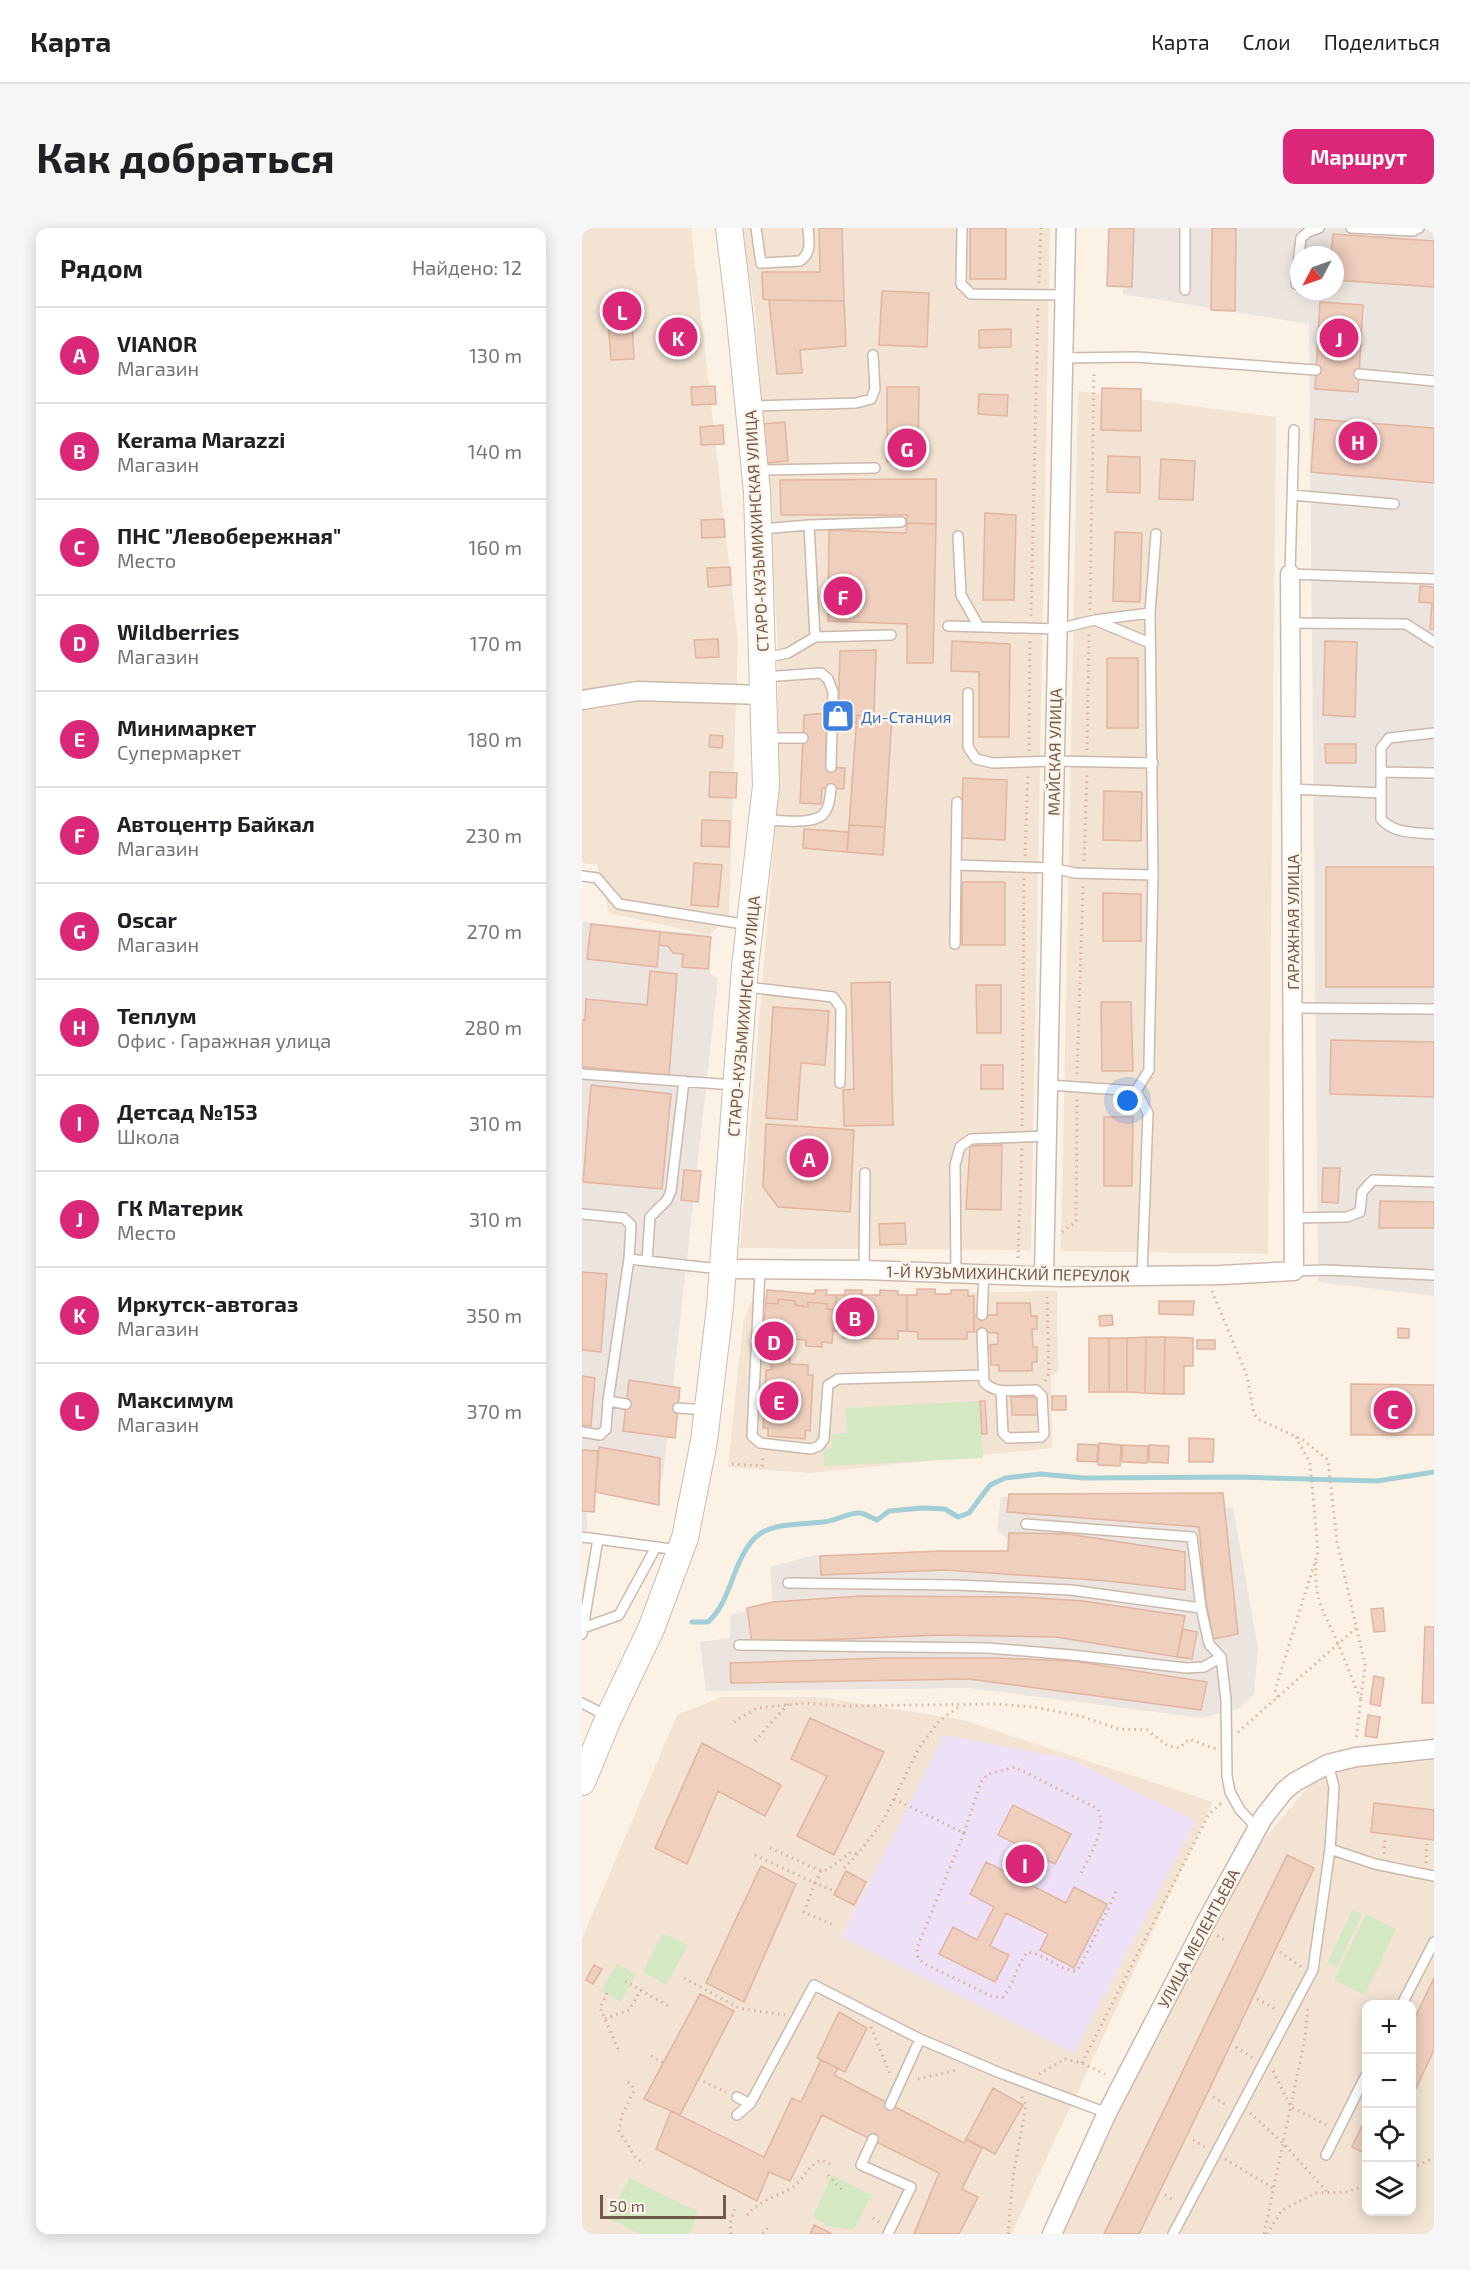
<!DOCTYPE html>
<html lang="ru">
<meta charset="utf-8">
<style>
:root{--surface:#fff;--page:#f6f6f6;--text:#202124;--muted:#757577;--line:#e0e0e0;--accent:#db2777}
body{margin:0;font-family:"Exo 2",sans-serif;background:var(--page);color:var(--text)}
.controls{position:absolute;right:18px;bottom:18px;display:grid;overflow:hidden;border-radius:12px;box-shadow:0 3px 15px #0003}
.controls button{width:54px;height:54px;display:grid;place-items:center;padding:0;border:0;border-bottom:2px solid var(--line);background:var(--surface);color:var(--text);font:30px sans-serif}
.compass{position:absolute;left:708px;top:18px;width:54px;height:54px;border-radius:50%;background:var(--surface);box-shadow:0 3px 15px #0003;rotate:229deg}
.scale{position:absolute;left:18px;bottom:15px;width:126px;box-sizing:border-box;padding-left:6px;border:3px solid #73584b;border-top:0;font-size:16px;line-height:21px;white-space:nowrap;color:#73584b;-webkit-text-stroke:4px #fef6eb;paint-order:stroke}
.you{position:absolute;left:546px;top:873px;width:21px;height:21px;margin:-15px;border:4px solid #fff;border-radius:50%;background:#1a73e8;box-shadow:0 0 0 9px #1a73e833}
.badge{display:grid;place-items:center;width:39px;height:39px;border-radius:50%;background:var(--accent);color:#fff;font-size:20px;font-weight:700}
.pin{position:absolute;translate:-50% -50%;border:3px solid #fff;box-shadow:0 2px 6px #0006}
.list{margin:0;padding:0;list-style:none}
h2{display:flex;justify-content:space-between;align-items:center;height:78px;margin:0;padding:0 24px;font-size:26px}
h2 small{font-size:20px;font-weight:400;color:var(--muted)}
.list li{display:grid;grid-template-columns:39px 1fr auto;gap:18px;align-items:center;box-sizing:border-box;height:96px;padding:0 24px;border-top:2px solid var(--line)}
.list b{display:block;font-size:22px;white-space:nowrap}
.list p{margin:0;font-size:20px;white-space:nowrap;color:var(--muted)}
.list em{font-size:20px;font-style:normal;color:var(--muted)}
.icon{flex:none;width:33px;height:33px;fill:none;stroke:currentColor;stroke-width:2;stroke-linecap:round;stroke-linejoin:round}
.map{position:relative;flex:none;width:852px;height:2006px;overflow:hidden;border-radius:12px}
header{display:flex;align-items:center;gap:36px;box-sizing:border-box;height:84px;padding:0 30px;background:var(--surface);border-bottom:2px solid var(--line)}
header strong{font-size:28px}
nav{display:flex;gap:33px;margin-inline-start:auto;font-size:21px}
.intro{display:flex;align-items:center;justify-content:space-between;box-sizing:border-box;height:144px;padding:0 36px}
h1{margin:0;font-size:42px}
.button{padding:15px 27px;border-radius:12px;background:var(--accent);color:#fff;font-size:21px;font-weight:700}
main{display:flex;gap:36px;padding:0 36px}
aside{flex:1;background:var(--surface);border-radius:12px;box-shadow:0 3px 15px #0003}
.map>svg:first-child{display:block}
.residential{fill:#f2e3d3;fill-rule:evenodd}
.industrial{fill:#ebe4df;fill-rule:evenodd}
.education{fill:#eee1f7}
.green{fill:#d4e8c4}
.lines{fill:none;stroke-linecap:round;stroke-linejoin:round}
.stream{stroke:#a1cfd5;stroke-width:5}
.building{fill:#efcfbe;stroke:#e1b59f;stroke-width:1.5}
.lane-casing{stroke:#ccb9ac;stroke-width:12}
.street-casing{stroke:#ccb9ac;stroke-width:21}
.secondary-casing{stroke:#d1bbac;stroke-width:28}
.path{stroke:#d4b3a1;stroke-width:3;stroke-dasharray:1.5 4.5;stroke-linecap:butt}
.lane{stroke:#fff;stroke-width:9}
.street{stroke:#fff;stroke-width:18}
.secondary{stroke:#fff;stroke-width:26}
.labels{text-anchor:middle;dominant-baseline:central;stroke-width:5;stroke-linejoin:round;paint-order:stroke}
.street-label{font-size:16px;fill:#73584b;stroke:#fef6eb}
.shop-label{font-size:16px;fill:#366cbe;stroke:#fef6eb;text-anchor:start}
</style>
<header>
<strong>Карта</strong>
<nav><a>Карта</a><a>Слои</a><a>Поделиться</a></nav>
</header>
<div class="intro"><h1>Как добраться</h1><a class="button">Маршрут</a></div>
<main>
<aside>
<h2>Рядом<small>Найдено: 12</small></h2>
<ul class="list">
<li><span class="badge">A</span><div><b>VIANOR</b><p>Магазин</p></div><em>130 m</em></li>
<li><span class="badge">B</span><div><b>Kerama Marazzi</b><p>Магазин</p></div><em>140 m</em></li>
<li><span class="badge">C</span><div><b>ПНС &quot;Левобережная&quot;</b><p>Место</p></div><em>160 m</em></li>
<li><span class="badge">D</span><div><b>Wildberries</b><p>Магазин</p></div><em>170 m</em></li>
<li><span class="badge">E</span><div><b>Минимаркет</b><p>Супермаркет</p></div><em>180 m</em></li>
<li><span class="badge">F</span><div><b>Автоцентр Байкал</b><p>Магазин</p></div><em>230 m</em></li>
<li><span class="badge">G</span><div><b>Oscar</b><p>Магазин</p></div><em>270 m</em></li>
<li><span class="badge">H</span><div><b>Теплум</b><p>Офис · Гаражная улица</p></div><em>280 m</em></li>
<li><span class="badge">I</span><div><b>Детсад №153</b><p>Школа</p></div><em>310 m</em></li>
<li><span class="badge">J</span><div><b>ГК Материк</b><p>Место</p></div><em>310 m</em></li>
<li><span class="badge">K</span><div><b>Иркутск-автогаз</b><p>Магазин</p></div><em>350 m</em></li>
<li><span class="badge">L</span><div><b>Максимум</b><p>Магазин</p></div><em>370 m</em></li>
</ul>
</aside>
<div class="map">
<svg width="852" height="2006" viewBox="0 0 852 2006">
<rect width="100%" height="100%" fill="#fbf2e5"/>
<path class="residential" d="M0,0h109l47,414 -9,273 -19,20 -101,-22 -12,-48 -15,-2z
M159,0h309l-19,1022 -291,-2 38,-453v-150l-23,-336z
M496,163l198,26 -8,837 -207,-3z
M475,1063l1,81 -7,4 1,72 -242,25 -82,-6 15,-143 8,-22 9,-5z
M140,1469h97l144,23 250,82 -202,432h-429v-295l95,-224z
M852,1532v474h-378l95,-211 98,-166 63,-75 40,-16zM784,1776h46v208h-46z"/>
<path class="industrial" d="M538,0h314v1068l-116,-14 -9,-958 -186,-30zM717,27h36v36h-36z
M0,694l128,13v38l8,6 -55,496 -8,29 -69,-14 1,39 -5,2z
M419,1269l232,11 25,140 -4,46 -14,14 -38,10 -232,-30 -264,3 -6,-49 30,-4v-23l43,-10 -3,-38 45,-12 83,4 108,1 1,-21 -10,-9z"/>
<path class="education" d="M362,1507l129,25 123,61 -122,232 -233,-116z"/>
<path class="green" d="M398,1173l3,57 -159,8v-17h8v-15l15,-1 -1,-25z
M771,1681l9,5 -25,53 -10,-4z
M784,1686l30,15 -31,66 -31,-15z
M81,1705l25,12 -22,40 -23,-13z
M35,1736l19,10 -15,28 -20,-11z
M250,1947l40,20 -18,35 -27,-4 -14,-10z
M47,1950l70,34 -10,22h-48l-32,-15z"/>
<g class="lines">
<path class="stream" d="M110,1394h16c12,-11 17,-24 23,-39 22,-61 34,-56 93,-61 12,-1 25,-10 36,-9 6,1 12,5 17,7l12,-9 33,-3 23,1 13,8 11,-4 21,-28 15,-7 35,-4 44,4 155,-1 138,4 57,-9"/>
</g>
<path class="building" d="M237,0h23l2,73 -75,-1 -6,-1 -1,-27h58z
M388,0h36v51h-36z
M527,0h25l-2,59 -25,-1z
M630,0h24l-1,83 -24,-1z
M751,6l101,7v46l-99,-7v-25h-4z
M300,63l47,2 -2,54 -48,-2z
M187,72l75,1 2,45 -46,4 2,23 -25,1z
M49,74l3,57 -23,1 -4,-56z
M738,74l43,3 -5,87 -43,-3z
M113,96l1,18 -24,1 -1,-18z
M429,101v18l-32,1v-18z
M133,158l1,18 -24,1 -1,-18z
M305,159h32l-1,76 -31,-1z
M520,160l39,1v42l-40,-1z
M397,166l29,1 -1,21 -29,-2z
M733,191l119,9v55l-123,-11z
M203,194l3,39 -21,2 -4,-39z
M141,197l1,19 -23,1 -1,-18z
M526,228l32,1v36l-33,-1z
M579,231l34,2 -2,39 -34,-1z
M354,251v45l-29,-1v-8h-126l-1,-35z
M403,285l31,2 -2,85h-31z
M142,291l1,18 -23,1 -1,-18z
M325,295l29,1 -3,139h-26v-39l-79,-3 1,-91 77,3z
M533,304l27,1 -2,69 -27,-1z
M148,339l1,18 -23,2 -1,-19z
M838,358l14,1v42h-4l2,-26 -13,-1z
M136,411l1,18 -23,1 -2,-18z
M370,413l58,3 -1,93h-30v-65l-28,-1z
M743,413l32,1 -2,75 -32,-2z
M294,422l-2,66 -17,-1 -1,8h-18l2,-72z
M525,430h31v70h-31z
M245,485l-1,54 19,1 -1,21 -22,-1 -1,16 -21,-1 4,-88z
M275,487l35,1 -7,111 -36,-2z
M128,507l13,1 -1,12 -13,-1z
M743,516h31v19h-30z
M128,544l27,1 -1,25 -27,-1z
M381,550l44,2 -2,60 -44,-2z
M522,563l38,1 -1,49 -38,-1z
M120,592l28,1 -1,26 -28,-1z
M267,597l36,2 -2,28 -36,-3z
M222,601l45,3 -2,20 -44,-4z
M112,635l28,2 -4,42 -27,-2z
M744,639h108v120h-108z
M380,654h43v63h-43z
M521,665l38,1v47h-38z
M9,696l69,8 -3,35 -70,-8z
M78,704l51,5 -3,32 -26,-2 1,-13 -10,-1 -5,-7 -9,-1z
M68,743l27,3 -8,101 -87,-8v-47h3l1,-21 61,6z
M308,754l3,143 -49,1 -1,-36 11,-1 -3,-106z
M394,757h25v48h-24z
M519,774h30l2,69h-31z
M191,779l56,4 -4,54 -24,-2 -4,57 -31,-2z
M749,812l103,2v55l-104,-3z
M399,837h22v24h-22z
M9,857l80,9 -9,95 -79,-7z
M522,889h29l-1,69h-28z
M184,896l88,6 -4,82 -72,-5 -15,-20z
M420,917l-1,65 -35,-1 4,-63z
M741,940h17l-2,35 -16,-1z
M102,942l17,1 -3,31 -17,-2z
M798,973l54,1v26h-55z
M323,995l1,21 -26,1 -1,-21z
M0,1044l25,2 -6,78 -19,-2z
M335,1061h18v5h16v-4h17v6h6v36h-7v7h-49v-7l-11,-1v-36h10z
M185,1062l48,4v-4h12l-1,5h10v36h-3l2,-21 -8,-1v-5l-19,-2v5l-13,-2v-4l-17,-2v5l-12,-1z
M263,1062h17v5h18v-5l18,1v4h9v36h-9v8l-55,-1v-7h-7v-36h9z
M196,1071l17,2v4l13,2v-5l19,2v5l8,1 -3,33 -10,-1v5l-16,-1v-6l-15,-1 -1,20 -18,-2 2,-21 -11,-1 3,-32 12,1z
M577,1073h35l-1,14 -34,-1z
M415,1075h33l1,13h6v13h-5l1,18h4v15h-5v9h-33v-6h-8l-1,-20 8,-1v-11l-24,-1v-17h23z
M530,1087l1,10 -13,1 -1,-10z
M816,1100l11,1v9h-11z
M564,1109l-1,56 -18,-1v-54z
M564,1109h19l-1,57 -19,-1z
M583,1109l28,1v28h-9v28h-20z
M507,1110h20v54h-20z
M527,1110h18v54h-18z
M615,1112h18v9h-18z
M190,1129l18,2v5l18,1v10h5l-3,56 -4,-1 -1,9 -37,-3v-8h-5l3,-58h5z
M0,1148l13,2 -4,48 -9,-1z
M47,1152l51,8 -5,50 -52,-7z
M769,1156l83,1v50h-83z
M470,1168h14v14h-14z
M429,1169h29v18h-28z
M398,1173h5l2,33h-5z
M607,1210l25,1 -1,23h-24z
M517,1215l22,2 -1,21 -22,-1z
M496,1216l20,1 -1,17 -20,-1z
M540,1217l26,1 -1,17 -25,-1z
M567,1217l20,1 -1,17 -19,-1z
M17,1219l61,11 -1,47 -64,-13z
M0,1222l16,1 -4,61 -12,-1z
M641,1265l15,141 -25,5 -7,-38 -7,-74 -192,-15 2,-18z
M427,1305l59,1 117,18v38l-77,-9 -163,-11 -124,5 -1,-19 121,-5h67z
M279,1368l161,1 61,4 102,15 -8,41 -121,-20 -118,-2 -186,8 -5,-35 25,-6z
M801,1380l2,23 -11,1 -3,-23z
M843,1399h9v76h-12z
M601,1401l14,3 -5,27 -15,-2z
M303,1430h110l78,3 134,21 -6,28 -232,-31 -238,4 -1,-20z
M792,1448l10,2 -4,28 -10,-2z
M786,1487l12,2 -3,21 -12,-2z
M228,1490l74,34 -50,103 -37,-19 30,-60 -36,-17z
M120,1515l79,42 -16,31 -47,-25 -31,73 -32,-16z
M792,1575l60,7v30l-63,-8z
M431,1577l58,29 -16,30 -20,-10 -14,26 45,23 8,-16 33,17 -33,64 -34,-18 8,-16 -42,-21 -16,33 19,9 -14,27 -56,-28 14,-27 24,13 17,-33 -24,-13 16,-32 24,12 14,-26 -26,-13z
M705,1627l27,13 -106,224 -69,142h-35z
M179,1638l35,18 -52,118 -38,-19z
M264,1643l20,11 -12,23 -20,-10z
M12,1737l8,4 -9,15 -7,-4z
M852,1750v72l-22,47v-73z
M118,1766l34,17 -54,104 -36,-16z
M257,1784l28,16 -22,44 -28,-14z
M239,1832l17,8 -4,7 130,68 2,-4 16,9 -20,41 16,8 -19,37h-45l25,-61 -117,-58 -32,66 -21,-9 -12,29 -101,-52 15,-38 93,46 28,-59 9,4z
M411,1860l30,17 -28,49 -29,-15z
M784,1889v37l-14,-7z
M232,1997l18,9h-22z"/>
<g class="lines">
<defs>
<path id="lane" d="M174,0l5,35 39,-2c12,-8 9,-20 8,-33
M380,0l-1,56 10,10 93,1
M603,0v62
M769,0l62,3 6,-3
M717,27l2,-17 7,-6 11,-4
M714,56l3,-29
M481,130l73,-1 180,13
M777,146l75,7
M169,178l105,-3 15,-4 4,-10 -2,-34
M712,202l-4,144 144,5
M175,242l118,-2
M710,267l102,9
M227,297l92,-3
M179,301l48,-4 6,112 -27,16 -23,5
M376,308l3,59 18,32
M568,385l6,-79
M515,393l53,22
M708,395l116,1 28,18
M366,398l109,3 38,-9 55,-7 3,262 -4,188v7l-13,21 12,22 -6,162
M233,409l76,-2
M181,449l58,-4 7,6 5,13 -2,75
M386,465v54l8,12 17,4 61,-2 99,2
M852,505l-45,5 -8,10v71c13,15 33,13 53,15
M185,510h36
M799,544l53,1
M709,561l90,4
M375,574l-1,63 96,3 23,5 78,2
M182,592c15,0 53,6 61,-8 5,-6 5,-16 6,-23
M0,648l15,2 22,26 130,21
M373,716l1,-79
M164,759l87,10 8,11 -1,75
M711,780l141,1
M0,846l152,11
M467,857l87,6
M0,986l42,4 7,7 -2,34
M712,990l53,-1 13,-5 2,-20 11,-12 61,2
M65,1033l3,-44 17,-17 4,-9 13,-110
M178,1042l-8,166 8,7 51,6 8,-3 5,-7 4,-54 10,-6 146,-4
M282,1042l1,-97
M712,1043l32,-1 108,5
M374,1044l-1,-107 5,-18 11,-8 76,-3
M400,1087l2,-42
M400,1105l2,49c12,14 35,7 52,8l6,6 2,38 -3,3 -33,1 -5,-5 -2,-42
M26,1173l21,-142 91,10
M96,1180l28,2
M0,1204l18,3 6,-6 2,-28 18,3
M444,1296l166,13 9,71
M0,1309l96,13
M206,1355l168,2 115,5 130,18 8,36 12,13
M1,1400l36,-13 37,-68
M0,1406l16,-95
M157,1417l249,3 84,7 114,13 18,-1 17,-10 5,43 1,76 3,16 10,18 17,18
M0,1475l25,13
M748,1621l45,15 59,12
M820,1776l32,-62
M155,1869l13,7
M308,1877l30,-66
M155,1887l13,-11 64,-119 106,54 80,34 107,40
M291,1911l-12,26 50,22 -23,47
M744,1927l40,-80
M591,2006l140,-264 17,-121 4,-62 -6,-23"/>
<path id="street" d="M0,472l56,-9 125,4
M141,1041l141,1 196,7 161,-2 73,-4 -4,-697
M462,1047l22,-1047
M470,2006l55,-121 99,-191 57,-104 21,-27 11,-9 33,-18 28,-7 78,-8"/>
<path id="secondary" d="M0,1554l27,-65 42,-88 34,-91 19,-97 16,-134 25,-340 21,-181 -9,-294 -18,-182 -10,-82"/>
</defs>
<use href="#lane" class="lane-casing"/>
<use href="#street" class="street-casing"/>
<use href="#secondary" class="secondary-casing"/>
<path class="path" d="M457,55l2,-55
M508,382l4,-240
M449,388l7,-308
M505,522l2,-116
M447,523l1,-110
M443,628l3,-83
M502,633l3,-89
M495,846l6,-188
M440,898l2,-248
M480,1004l14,-10 1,-123
M436,1030l4,-110
M630,1063l35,85 7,38 6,6 43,20 25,20 9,82 28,123 -9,75
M463,1153l4,-8 -2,-76
M150,1236l30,2 1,-11
M734,1334c-3,42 11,53 25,89 7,16 12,32 20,48
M696,1469l-3,-7 43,-138 -8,-89 -14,-26
M152,1494l23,-14 48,-5 38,3 152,-2 38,3 48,9 37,13 29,1 21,16 11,2 10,-9 27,10
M656,1504l118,-104
M173,1513l33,-37
M312,1571l70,34 -47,115 1,9 5,6 70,34h10c12,-14 13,-32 25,-45 18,3 30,18 48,19l5,-6 36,-75
M382,1605l17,-51 7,-8 27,-7 83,42c9,21 -8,45 -17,64
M188,1620l51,23 6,-1 24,-18 7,2
M802,1626l1,-16
M173,1627l60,28 -11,29 32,14
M844,1635l1,-19
M262,1640l14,-14 25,-33 36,-73 20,-27 21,-15
M239,1643l-6,12 17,7
M635,1708l9,5
M698,1724l21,15
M102,1750l55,30 46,7
M43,1753l45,26
M25,1765l-7,15 19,43
M675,1771l20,11
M23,1791l24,-9 12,-20
M289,1799l19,47
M654,1819l17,11
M69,1828l13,7
M500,1835l127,-249 11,-10 2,3
M691,1843l18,36 36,18
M457,1846l26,-15 17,4 23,11
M116,1851l28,13
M336,1851l39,-9
M46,1854l4,3 2,6 -12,24 -3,16 17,27 8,6
M631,1869l14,8
M668,1885l33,30 45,50
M611,1912l14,8
M643,1931l48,29
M830,1940l22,-10
M246,1947l16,17
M583,1967l10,6
M165,1987c12,-15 30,-18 46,-28 11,-8 15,-22 28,-27l12,5
M291,1990l6,4
M149,2006l-1,-11 5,-14
M181,2006l6,-8
M426,2006l5,-57 13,-72 -5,-10
M682,2006l41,-196 3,-31
M685,2006l15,-24 34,-17 31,-1 19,-7"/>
<use href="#lane" class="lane"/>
<use href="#street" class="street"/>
<use href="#secondary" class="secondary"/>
</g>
<defs>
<symbol id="shop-square" viewBox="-11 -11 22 22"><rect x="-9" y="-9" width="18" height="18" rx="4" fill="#3f7fe0" stroke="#fef6eb"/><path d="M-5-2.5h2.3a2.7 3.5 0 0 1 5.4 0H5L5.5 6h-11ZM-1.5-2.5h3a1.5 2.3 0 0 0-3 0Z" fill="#fff"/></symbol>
</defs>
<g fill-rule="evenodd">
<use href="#shop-square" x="237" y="469" width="38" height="38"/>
</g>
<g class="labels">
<g class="street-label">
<text transform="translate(174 303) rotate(-93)">СТАРО-КУЗЬМИХИНСКАЯ УЛИЦА</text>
<text transform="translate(472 524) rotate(-89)">МАЙСКАЯ УЛИЦА</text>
<text transform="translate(710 694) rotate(-90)">ГАРАЖНАЯ УЛИЦА</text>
<text transform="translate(161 788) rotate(-85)">СТАРО-КУЗЬМИХИНСКАЯ УЛИЦА</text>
<text transform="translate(426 1045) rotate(1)">1-Й КУЗЬМИХИНСКИЙ ПЕРЕУЛОК</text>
<text transform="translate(616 1710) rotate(-62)">УЛИЦА МЕЛЕНТЬЕВА</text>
</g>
<g class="shop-label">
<text x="279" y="488">Ди-Станция</text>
</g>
</g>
</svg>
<div class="controls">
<button>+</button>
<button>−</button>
<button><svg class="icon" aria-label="locate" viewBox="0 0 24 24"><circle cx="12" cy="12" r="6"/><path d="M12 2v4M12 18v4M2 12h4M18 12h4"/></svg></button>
<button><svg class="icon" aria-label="layers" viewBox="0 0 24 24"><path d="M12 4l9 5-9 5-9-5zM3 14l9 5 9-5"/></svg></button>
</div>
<svg class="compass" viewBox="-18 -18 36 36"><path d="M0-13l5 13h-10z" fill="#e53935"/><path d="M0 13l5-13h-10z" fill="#757577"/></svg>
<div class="scale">50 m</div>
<div class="you"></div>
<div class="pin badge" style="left:227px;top:930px">A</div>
<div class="pin badge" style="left:273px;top:1089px">B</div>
<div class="pin badge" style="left:811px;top:1182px">C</div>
<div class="pin badge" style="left:192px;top:1113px">D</div>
<div class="pin badge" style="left:197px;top:1173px">E</div>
<div class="pin badge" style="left:261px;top:368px">F</div>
<div class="pin badge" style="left:325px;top:220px">G</div>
<div class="pin badge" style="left:776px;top:213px">H</div>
<div class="pin badge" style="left:443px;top:1636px">I</div>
<div class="pin badge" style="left:757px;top:110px">J</div>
<div class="pin badge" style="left:96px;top:109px">K</div>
<div class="pin badge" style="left:40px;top:83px">L</div>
</div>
</main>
